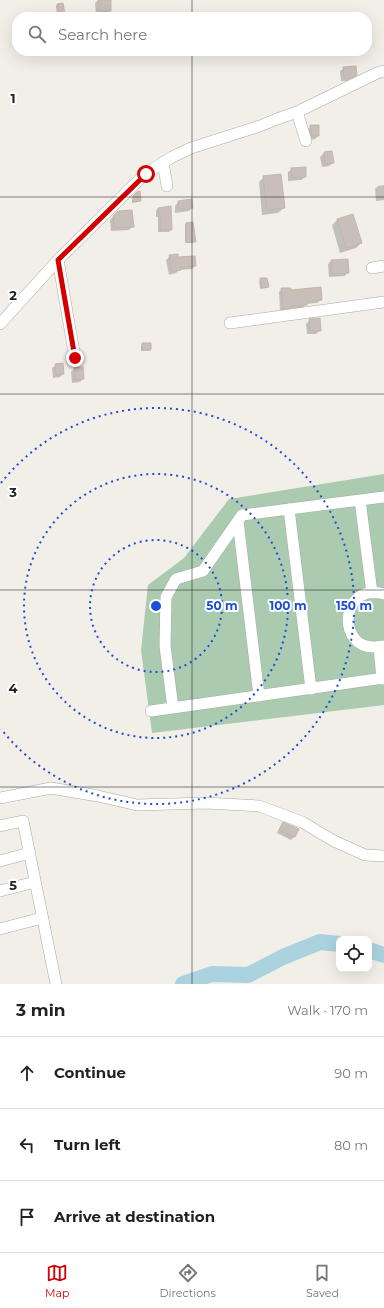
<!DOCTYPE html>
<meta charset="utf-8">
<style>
:root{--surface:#fff;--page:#f6f6f6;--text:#222;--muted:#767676;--line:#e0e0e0;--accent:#d40000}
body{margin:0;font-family:Montserrat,sans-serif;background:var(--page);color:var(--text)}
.controls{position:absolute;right:12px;bottom:12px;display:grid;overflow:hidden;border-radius:8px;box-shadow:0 4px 16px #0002}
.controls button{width:36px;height:36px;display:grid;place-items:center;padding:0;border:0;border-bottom:1px solid var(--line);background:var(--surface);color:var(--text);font:20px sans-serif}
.stop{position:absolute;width:12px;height:12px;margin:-9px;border:3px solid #d40000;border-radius:50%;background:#fff}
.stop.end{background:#d40000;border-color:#fff;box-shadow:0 1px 4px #0008}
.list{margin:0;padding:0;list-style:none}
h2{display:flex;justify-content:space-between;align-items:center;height:52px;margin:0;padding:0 16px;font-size:17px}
h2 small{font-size:13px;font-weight:400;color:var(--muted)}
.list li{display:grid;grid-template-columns:26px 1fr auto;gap:12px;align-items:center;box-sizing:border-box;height:72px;padding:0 16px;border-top:1px solid var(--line)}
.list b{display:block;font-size:15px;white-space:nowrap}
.list em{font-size:13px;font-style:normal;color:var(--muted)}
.icon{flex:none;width:22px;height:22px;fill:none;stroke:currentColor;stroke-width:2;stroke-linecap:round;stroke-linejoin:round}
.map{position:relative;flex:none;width:384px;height:984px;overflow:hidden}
.search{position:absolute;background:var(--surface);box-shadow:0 4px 16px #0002;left:12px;right:12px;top:12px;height:44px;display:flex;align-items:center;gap:10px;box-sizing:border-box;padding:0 14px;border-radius:16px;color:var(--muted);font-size:15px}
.sheet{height:268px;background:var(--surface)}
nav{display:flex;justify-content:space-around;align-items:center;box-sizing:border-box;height:56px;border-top:1px solid var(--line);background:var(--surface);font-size:11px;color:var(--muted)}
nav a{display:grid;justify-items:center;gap:2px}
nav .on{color:var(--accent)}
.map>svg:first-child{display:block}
.cemetery{fill:#aacbaf}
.shadow{fill:#0003}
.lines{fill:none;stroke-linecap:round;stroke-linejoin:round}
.river{stroke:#aad3df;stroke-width:16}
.building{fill:#c7bfb8;stroke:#c4b6ab}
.minor-casing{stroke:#a9a9a9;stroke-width:12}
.minor{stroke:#fff;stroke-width:11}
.route{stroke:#d40000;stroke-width:5}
.grid{fill:none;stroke:#222;stroke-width:1;stroke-opacity:0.55}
.ring{fill:none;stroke:#1d4ed8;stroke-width:2;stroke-dasharray:2 4}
.grid-label{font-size:13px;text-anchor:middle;font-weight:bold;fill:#222;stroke:#fff;stroke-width:4;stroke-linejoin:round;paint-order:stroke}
.centre{fill:#1d4ed8;stroke:#fff;stroke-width:2}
.ring-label{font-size:12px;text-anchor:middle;font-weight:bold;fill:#1d4ed8;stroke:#fff;stroke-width:4;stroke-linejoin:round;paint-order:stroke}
</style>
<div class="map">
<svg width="384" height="984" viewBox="0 0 384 984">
<rect width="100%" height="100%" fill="#f2efe9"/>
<path class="cemetery" d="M384,474v231l-232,28 -11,-83 7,-65 36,-27 45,-59z"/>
<path class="shadow" d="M98,0h12v11l-4,3 -10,1 -1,-12z
M57,5l7,9 -2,1 -5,1 -1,-10z
M344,68l12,7 -9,6h-6l-1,-10z
M311,126l7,10 -3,3 -6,1 -2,-10z
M331,152l2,11 -4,3 -7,1 -2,-10 4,-4z
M292,169l13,8 -4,3 -13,1v-9z
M264,177l20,31 -6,5 -16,2 -3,-33z
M384,185v15l-8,1 -1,-12 3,-3z
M138,193l2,8 -2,1 -6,1v-4z
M191,201l1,7 -3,3 -14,2v-7l3,-4z
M158,208l13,21 -2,3h-11v-15h-2v-6z
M118,212l14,15 -3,3 -18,1 -1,-11z
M337,220l24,23 -5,5 -16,5 -8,-28z
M186,224l8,17 -1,2h-8v-18z
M170,256l8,2 17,8 -3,3 -13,1 -3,3 -7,2 -3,-15z
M331,261l17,11 -3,4 -16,1 -1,-13z
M261,279l7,8 -2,1 -6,1 -1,-8z
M282,289l8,2 31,9 -4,3 -11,1 -3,4 -15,1 -8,2 -1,-19z
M310,320l10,10 -4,4h-9l-1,-10z
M143,344l7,5 -1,2h-8v-6z
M56,365l7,9 -3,3 -7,1 -1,-10z
M74,369l9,10 -3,3 -8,1 -1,-11z
M283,824l15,5 -4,8 -3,3 -14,-7 3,-6z"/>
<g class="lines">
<path class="river" d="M369,950l15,5
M183,984l29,-10 36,1 35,-18 37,-15 19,2"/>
</g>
<path class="building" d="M99,0h12v11l-12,1z
M63,3l2,11 -7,1 -1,-11z
M356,66l1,9 -5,3h-8l-1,-11z
M310,125h9v11h-7z
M332,151l2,12 -9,1 -1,-12z
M306,167v10l-14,1 -1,-10z
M281,174l4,34 -18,2 -4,-34z
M140,191l1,10 -8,1v-6l4,-4z
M192,199l1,9 -14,2 -1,-9z
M171,206l1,24h-12v-15h-1l-1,-7z
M132,210l2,17 -20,1 -1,-12 5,-5z
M353,214l9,29 -16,5 -9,-29z
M193,222l3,20h-10v-19z
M178,254v3l17,-1 1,10 -16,1 1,3 -9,2 -3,-17z
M348,259l1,14 -17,1 -1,-14z
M260,278h7l2,9 -7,1z
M321,287l1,13 -15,1v4l-17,1 1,2 -8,1 -2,-21h10v2z
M320,318l1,13h-11l-1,-12z
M142,343h9v7h-9z
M63,363l1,11 -8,1 -1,-11z
M83,367l1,12 -9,1 -1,-12z
M283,822l16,7 -4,8 -16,-7z"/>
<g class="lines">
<defs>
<path id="minor" d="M297,112l9,29
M163,162l4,24
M58,260l17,98
M372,268l12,-2
M230,323l154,-21
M0,324l58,-64 87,-86 27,-17 19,-9 69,-22 17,-7 20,-7 80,-39 7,-2
M360,500l12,93
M289,509l22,180
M238,521l21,175
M384,594c-45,-12 -47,55 -9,53 3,0 6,-1 9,-1
M379,647l3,32
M173,708l-8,-62 1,-49 10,-18 27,-8 39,-56 142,-18
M151,711l233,-33
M0,798l51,-10 47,8 39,9 69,-2 53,3 43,16 32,19 31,14 19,1
M0,826l23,-5 33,163
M0,861l30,-8
M0,891l35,-9
M0,929l42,-11"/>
</defs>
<use href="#minor" class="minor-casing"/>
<use href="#minor" class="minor"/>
</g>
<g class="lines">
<path class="route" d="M75,358l-17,-98 88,-86"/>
</g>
<path class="grid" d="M192,0v17M192,51v933M0,197h384M0,394h384M0,590h384M0,787h384"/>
<g class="ring">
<circle cx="156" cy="606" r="66"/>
<circle cx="156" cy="606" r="132"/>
<path d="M1 483A198 198 0 1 1 1 729"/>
</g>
<g class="grid-label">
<text x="13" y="103">1</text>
<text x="13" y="300">2</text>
<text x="13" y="497">3</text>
<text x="13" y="693">4</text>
<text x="13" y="890">5</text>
</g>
<circle cx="156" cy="606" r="6" class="centre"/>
<g class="ring-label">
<text x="222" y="610">50 m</text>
<text x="288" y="610">100 m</text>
<text x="354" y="610">150 m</text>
</g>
</svg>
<div class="controls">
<button><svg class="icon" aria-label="locate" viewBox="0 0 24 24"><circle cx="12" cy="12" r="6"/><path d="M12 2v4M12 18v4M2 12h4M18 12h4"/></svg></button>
</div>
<div class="stop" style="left:146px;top:174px"></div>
<div class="stop end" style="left:75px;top:358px"></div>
<div class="search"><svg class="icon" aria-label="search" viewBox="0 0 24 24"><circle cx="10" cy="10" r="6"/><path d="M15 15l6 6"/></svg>Search here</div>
</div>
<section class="sheet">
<h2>3 min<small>Walk · 170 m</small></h2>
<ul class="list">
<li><svg class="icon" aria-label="ahead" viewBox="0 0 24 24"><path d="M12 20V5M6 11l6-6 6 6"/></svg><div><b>Continue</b></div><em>90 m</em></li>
<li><svg class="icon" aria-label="left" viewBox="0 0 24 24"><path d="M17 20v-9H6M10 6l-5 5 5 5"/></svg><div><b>Turn left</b></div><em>80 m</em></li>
<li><svg class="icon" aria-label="arrive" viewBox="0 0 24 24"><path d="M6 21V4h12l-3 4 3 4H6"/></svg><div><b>Arrive at destination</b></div></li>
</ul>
</section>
<nav>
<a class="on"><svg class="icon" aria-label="map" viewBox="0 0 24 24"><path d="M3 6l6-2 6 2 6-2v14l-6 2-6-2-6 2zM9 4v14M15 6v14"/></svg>Map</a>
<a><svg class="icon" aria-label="directions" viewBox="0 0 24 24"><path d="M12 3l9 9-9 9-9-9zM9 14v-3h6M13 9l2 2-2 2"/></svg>Directions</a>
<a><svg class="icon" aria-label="saved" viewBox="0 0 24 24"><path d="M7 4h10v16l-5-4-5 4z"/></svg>Saved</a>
</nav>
